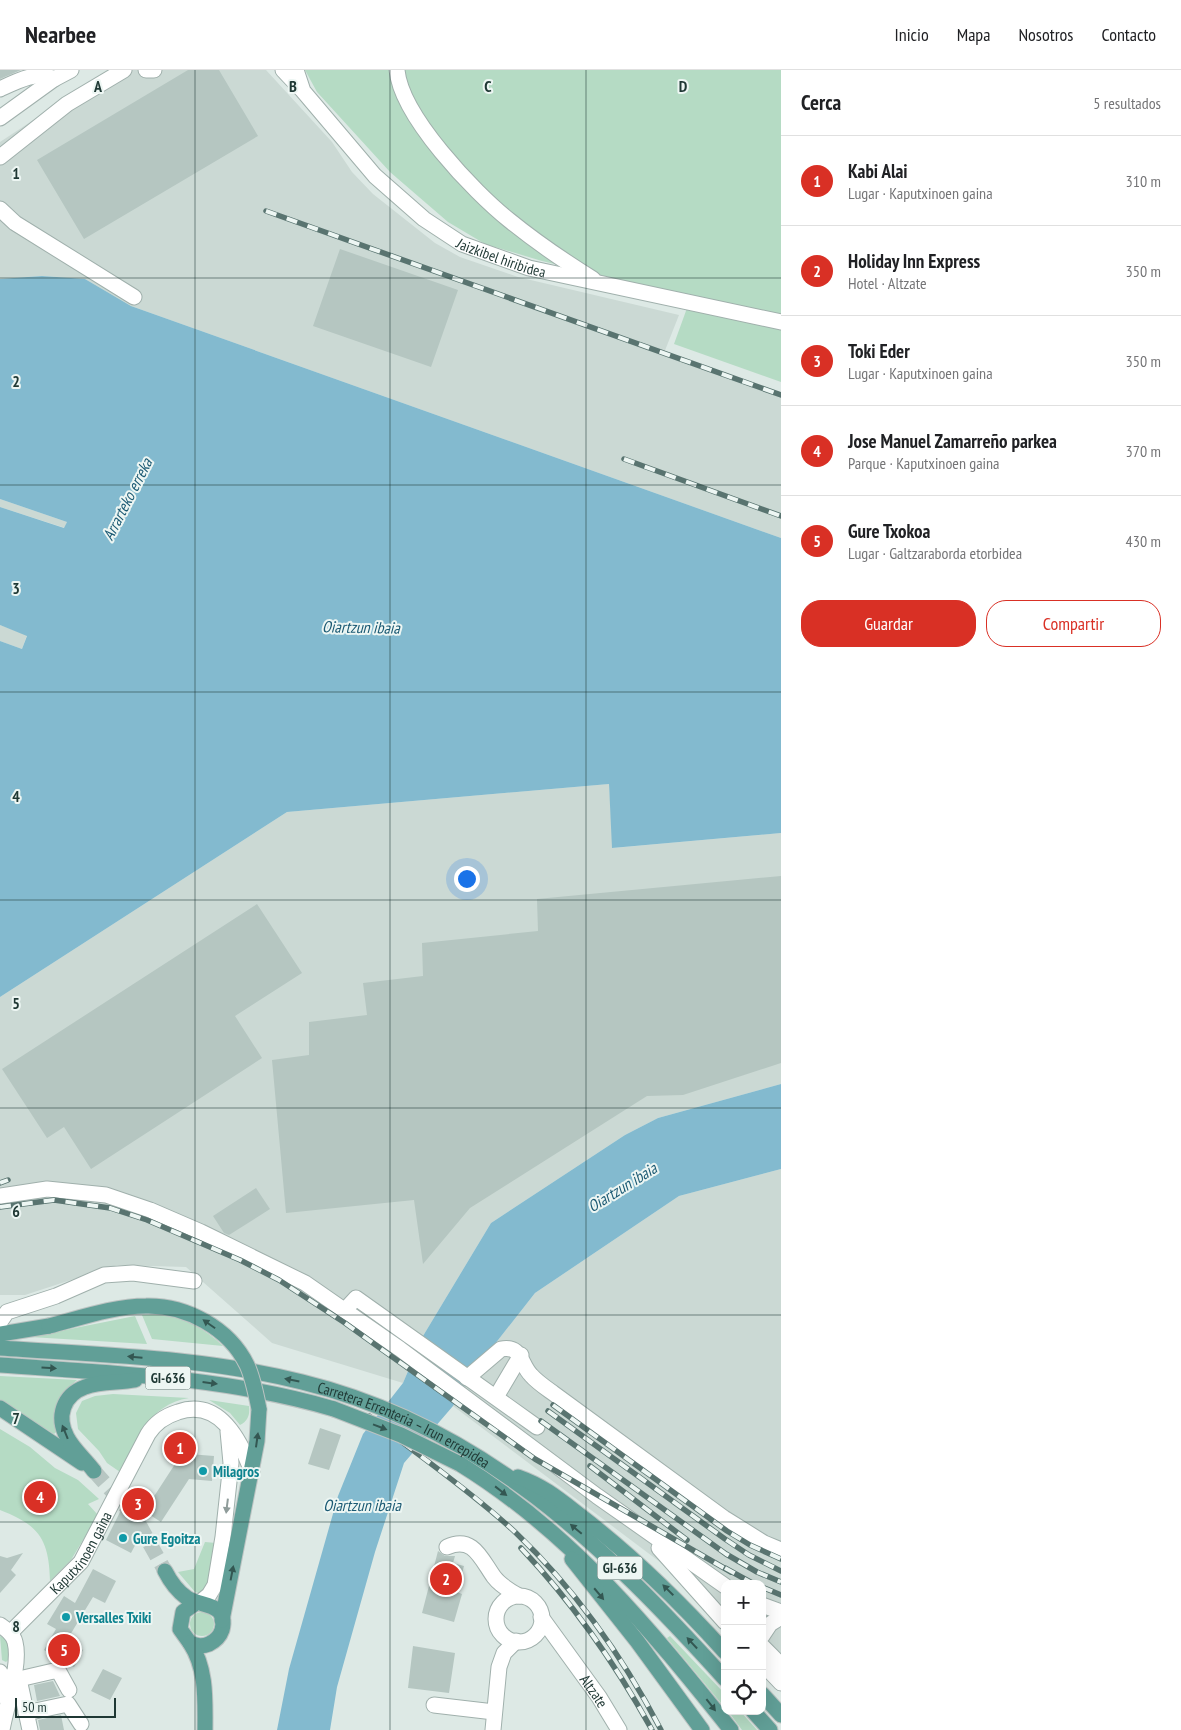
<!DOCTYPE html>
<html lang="es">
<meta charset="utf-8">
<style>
:root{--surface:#fff;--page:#f2f2f2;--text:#202124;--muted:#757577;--line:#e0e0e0;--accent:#d93025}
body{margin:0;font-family:"PT Sans Narrow",sans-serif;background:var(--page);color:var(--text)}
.controls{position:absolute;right:15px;bottom:15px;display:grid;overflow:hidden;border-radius:10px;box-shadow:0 5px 20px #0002}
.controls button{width:45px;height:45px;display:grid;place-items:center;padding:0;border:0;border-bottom:1px solid var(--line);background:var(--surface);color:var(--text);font:25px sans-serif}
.scale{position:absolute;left:15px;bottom:12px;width:101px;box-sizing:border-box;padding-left:5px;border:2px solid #1f3834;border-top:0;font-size:14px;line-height:18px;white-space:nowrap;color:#1f3834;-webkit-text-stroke:4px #edf6f3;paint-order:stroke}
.you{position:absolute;left:466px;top:808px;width:18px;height:18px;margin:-12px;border:4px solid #fff;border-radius:50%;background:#1a73e8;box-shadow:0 0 0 8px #1a73e833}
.badge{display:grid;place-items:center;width:32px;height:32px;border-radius:50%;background:var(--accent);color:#fff;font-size:16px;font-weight:700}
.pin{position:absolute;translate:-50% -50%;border:2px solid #fff;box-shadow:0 1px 5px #0006}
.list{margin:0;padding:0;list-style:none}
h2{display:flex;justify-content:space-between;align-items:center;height:65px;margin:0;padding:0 20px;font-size:21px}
h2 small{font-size:16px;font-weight:400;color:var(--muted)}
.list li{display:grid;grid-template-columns:32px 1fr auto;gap:15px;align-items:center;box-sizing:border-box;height:90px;padding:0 20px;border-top:1px solid var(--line)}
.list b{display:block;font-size:19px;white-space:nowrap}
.list p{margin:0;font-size:16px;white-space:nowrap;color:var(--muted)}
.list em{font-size:16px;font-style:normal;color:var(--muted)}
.actions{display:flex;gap:10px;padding:15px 20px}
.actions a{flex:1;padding:11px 0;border:1px solid var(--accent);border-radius:20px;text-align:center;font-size:18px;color:var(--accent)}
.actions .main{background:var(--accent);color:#fff}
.icon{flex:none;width:28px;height:28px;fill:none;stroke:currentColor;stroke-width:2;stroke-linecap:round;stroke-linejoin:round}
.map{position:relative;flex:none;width:781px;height:1660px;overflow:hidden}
header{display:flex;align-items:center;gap:30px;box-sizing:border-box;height:70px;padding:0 25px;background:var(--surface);border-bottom:1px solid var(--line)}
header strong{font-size:24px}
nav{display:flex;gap:28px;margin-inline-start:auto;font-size:18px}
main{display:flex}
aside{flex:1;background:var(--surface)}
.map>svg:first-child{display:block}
.built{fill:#cbd9d4}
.green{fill:#b5dbc4}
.water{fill:#83bacf}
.building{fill:#b5c6c1}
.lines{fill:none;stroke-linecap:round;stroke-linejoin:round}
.major-tunnel{stroke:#b7c6c2;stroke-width:15;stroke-dasharray:15 8;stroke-linecap:butt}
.minor-casing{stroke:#a0b0ac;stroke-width:17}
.major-casing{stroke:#bcc3c2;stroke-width:17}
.minor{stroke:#fff;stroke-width:15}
.major{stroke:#619f97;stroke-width:15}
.rail-casing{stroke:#597470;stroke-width:5.5}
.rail{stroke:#edf6f3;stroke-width:4;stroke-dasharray:11;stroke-linecap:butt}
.major-bridge-casing{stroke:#bcc3c2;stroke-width:17;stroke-linecap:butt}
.major-bridge{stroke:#619f97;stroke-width:15}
.oneway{fill:#335752}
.oneway2{fill:#8f9c9a}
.grid{fill:none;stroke:#1f3834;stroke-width:1;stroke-opacity:0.55}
.culture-dot{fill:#0f9aa8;stroke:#edf6f3;stroke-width:2}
.labels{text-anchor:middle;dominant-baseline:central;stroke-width:4;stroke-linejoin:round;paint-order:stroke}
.shield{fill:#edf6f3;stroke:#5d716d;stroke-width:1}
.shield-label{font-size:14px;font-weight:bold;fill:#1f3834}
.street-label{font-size:15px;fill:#1f3834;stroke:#edf6f3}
.culture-label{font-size:15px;font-weight:bold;fill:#0d838f;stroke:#edf6f3;text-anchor:start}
.water-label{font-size:16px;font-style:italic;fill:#1a5973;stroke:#edf6f3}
.grid-label{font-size:16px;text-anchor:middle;font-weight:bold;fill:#1f3834;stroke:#edf6f3;stroke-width:4;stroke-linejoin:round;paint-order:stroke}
</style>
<header>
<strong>Nearbee</strong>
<nav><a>Inicio</a><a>Mapa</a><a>Nosotros</a><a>Contacto</a></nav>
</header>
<main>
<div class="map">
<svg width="781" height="1660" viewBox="0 0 781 1660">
<rect width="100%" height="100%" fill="#dde9e5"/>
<path class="built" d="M109,0h157l66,72 20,30 21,22 62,49 25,14 58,20 161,38 -15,38 117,41v144l-650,-232 -46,-27 -43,-3 -42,3v-137z
M0,429l67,23 -2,6 -65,-21z
M0,555l27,10 -5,14 -22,-8z
M609,714l4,64 168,-15v251l-123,34 -33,17 -134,88 -68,113 -20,47 -131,-40 -86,-76 -69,-2 -92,30h-25v-298l287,-185z
M781,1099v484l-19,-14v-55h-37v27l-272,-205 20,-34 62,-79 144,-97z"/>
<path class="green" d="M305,0h476v312l-107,-38 17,-47 -149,-36 -57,-17 -37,-22 -58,-50 -73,-80z
M159,1244c26,4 45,14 64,32l-71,-7 -10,-24z
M135,1246l12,28 -117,-7z
M0,1306l77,4c-17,15 -28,28 -20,51l-3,3 -54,-33z
M113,1324l76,4c-41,7 -51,41 -69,74l-13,-9 -8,-12 -21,-22 -2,-16 6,-12 13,-5z
M209,1330l40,6c1,9 -1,15 -9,19l-10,-12z
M0,1359l30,18 25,21 23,12 21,19 -11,5 10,11 -27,45 -21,21c-1,-42 -11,-56 -50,-71z
M205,1472l11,1 -7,43 -8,8 -6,-2 -17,-20 16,-3z
M190 1554a12 12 0 1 1 24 0a12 12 0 1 1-24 0Z
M0,1566c10,4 9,14 9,23l-3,3 -4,-2z
M670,1566l55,58v14l-58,-70z
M728,1641h12l17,19h-15z"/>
<path class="water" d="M42,206l43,3 46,27 650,232v295l-169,15 -3,-64 -322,28 -287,185v-356l22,8 5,-13 -27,-11v-118l64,21 3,-6 -67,-23v-220z
M781,1014v85l-102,27 -144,97 -62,79 -20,34 -49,57 -29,89 -38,135 -7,43h-53l12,-61 49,-173 25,-62 40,-51 20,-47 68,-113 134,-88 33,-17z"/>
<path class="building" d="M0,0h21l-21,9z
M188,0h31l39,66 -174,103 -47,-79z
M340,179l118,41 -27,77 -118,-41z
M781,806v187l-98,32 -36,1 -177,112 -47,56 -9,-64 -128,13 -14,-153 37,-5v-33l58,-7 -4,-32 60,-7 -1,-33 116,-12 -1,-32z
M257,834l45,69 -67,43 27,42 -171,111 -27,-42 -17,11 -45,-69z
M256,1118l14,21 -41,26 -5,-2 -11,-17z
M320,1358l21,7 -12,35 -21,-6z
M180,1361l16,14 -7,9 25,2 -2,25 -23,-2 -28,43 -14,-9 -11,21 4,2 -9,17 -25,-13 25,-50 20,11 26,-40 -13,-11z
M438,1481l7,5h10l-2,7 11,3 -7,26 5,2 -8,28 -32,-9z
M23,1483l-12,17 5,5 -16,18v-37l7,2z
M93,1499l23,12 -11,22 -12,-6 -26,43 16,10 -9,17 -30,-17 12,-21 -9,-5 17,-28 11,7z
M413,1576l42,7 -6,40 -41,-5z
M103,1599l19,9 -12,22 -19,-9z
M53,1611l7,15 -23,5 -3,-16z
M61,1645l3,15h-24l-2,-10z"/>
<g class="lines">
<path class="major-tunnel" d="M94,1401l41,46 30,54"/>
<defs>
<g id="minor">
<path d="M146,0h8"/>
<path d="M283,0l17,18"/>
<path id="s1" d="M296,0l7,21 72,85 49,43 38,25 67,24 252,54"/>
<path d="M397,0c4,46 77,122 112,150 27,22 55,41 84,59"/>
<path d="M0,19c17,-8 38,-19 54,-10"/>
<path d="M0,48l54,-39 17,-9"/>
<path d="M0,87l67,-53 57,-34"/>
<path d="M0,139l15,14 119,74"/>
<path d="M0,1126l47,-7 59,6 44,15 51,22 104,51 95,66 197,147 128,90"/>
<path d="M345,1240l11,-12 181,129"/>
<path d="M0,1252l7,-10 49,-16 48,-21 29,-2 61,8"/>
<path d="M467,1308l34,-29c21,-4 19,15 30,26 6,7 15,13 22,18l171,125 40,25 17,7"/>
<path d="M496,1327l25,-42"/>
<path d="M447,1477c26,-12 34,12 47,30 6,8 16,14 25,19"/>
<path d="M659,1478l66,74"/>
<circle cx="519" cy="1549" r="23"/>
<path d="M199,1533l10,-8 6,-10 8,-48 8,-74 -3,-32"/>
<path d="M762,1535l19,7"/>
<path id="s2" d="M541,1547l58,80 20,33"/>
<path d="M0,1555c7,5 13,9 15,17 6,23 -9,64 -13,88"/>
<path id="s3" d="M10,1563l71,-71 67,-128c7,-11 17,-18 30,-22 41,-14 62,27 74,60"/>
<path d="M762,1566l8,-12 11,-7"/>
<path d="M762,1576l19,19"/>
<path d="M762,1593l19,20"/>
<path d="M0,1602l6,26"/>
<path d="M14,1603l5,6 11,51"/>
<path d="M19,1609l39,-9 11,20"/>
<path d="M434,1635l60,7"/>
<path d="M26,1643l42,-9 13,20"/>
<path d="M493,1660l6,-63 5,-14 12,-12"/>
</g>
<g id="major">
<path d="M0,1264l49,-8"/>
<path id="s4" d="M0,1278c101,7 204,9 302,34 180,44 303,164 423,297"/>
<path d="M0,1295c112,8 225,12 334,44"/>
<path d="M0,1338l82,55"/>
<path d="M460,1394c112,69 190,165 271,266"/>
<path d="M94,1401c-8,-11 -21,-22 -27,-34 -11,-20 -4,-42 18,-50 15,-6 34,-4 50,-7"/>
<path d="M518,1407c26,9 42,23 64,40 53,41 98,85 143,135"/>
<path d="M572,1489l65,82 65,89"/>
<path d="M165,1501c5,10 12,20 22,27 13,9 42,4 35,32 -2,6 -7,11 -13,14 -7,3 -12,2 -19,-1l-10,-14 3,-17 13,-9"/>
<path d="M222,1550l35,-179 2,-32"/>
<path d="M190,1573c17,26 15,57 15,87"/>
<path d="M762,1624l19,21"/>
<path d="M753,1641l17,19"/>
</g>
</defs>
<use href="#minor" class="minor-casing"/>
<use href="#major" class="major-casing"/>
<use href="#minor" class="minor"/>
<use href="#major" class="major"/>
<defs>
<path id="rail" d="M266,141l515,184
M624,389l157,57
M0,1113l8,-3
M0,1137l54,-7 56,8 37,12 93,40 39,20 66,43 190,136 196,113
M553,1335l174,126 23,14 31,14
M548,1341l177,128 24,16 32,16
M369,1346c48,39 101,74 146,116 60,57 108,125 146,198
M541,1351l185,133 31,18 24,10
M590,1396l97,74
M521,1478c52,55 94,115 131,182
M725,1498l29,16
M762,1517l19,8"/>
</defs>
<use href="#rail" class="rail-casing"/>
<use href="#rail" class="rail"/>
<defs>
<path id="major-bridge" d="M49,1256c31,-8 65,-20 97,-20 40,-1 83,22 101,59 6,13 9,29 12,44
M334,1339l67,26 59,29"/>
</defs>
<use href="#major-bridge" class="major-bridge-casing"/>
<use href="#major-bridge" class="major-bridge"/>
</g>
<defs><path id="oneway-solid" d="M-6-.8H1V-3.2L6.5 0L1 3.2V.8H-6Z" transform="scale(1.25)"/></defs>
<g class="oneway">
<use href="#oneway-solid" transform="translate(209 1254) rotate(-145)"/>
<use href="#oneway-solid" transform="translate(135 1287) rotate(-175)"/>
<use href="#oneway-solid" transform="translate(49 1298) rotate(4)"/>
<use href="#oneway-solid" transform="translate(292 1310) rotate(-169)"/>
<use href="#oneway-solid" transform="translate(210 1313) rotate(7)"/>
<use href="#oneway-solid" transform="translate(380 1357) rotate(21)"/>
<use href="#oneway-solid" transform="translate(65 1362) rotate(-112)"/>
<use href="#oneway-solid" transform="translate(257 1370) rotate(-82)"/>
<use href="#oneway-solid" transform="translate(501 1421) rotate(38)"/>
<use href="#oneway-solid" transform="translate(576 1459) rotate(-140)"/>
<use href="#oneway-solid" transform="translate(232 1503) rotate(-79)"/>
<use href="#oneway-solid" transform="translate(668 1520) rotate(-135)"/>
<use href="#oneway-solid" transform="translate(599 1524) rotate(50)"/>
<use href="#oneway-solid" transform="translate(692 1573) rotate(-133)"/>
<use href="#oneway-solid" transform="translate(711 1635) rotate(52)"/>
</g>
<use class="oneway2" href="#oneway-solid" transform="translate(227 1436) rotate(97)"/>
<path class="grid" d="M195,0v1660M390,0v1660M586,0v1660M0,208h781M0,415h781M0,622h781M0,830h781M0,1038h781M0,1245h781M0,1452h781"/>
<g class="culture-dot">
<circle cx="203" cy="1401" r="5"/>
<circle cx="123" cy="1468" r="5"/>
<circle cx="66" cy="1547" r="5"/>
</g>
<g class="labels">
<g class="shield">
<rect x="145.5" y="1296.5" width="45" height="23" rx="4"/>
<rect x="597.5" y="1486.5" width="45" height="23" rx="4"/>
</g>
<g class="shield-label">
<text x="168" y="1308">GI-636</text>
<text x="620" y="1498">GI-636</text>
</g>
<g class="street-label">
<text stroke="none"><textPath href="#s1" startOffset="286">Jaizkibel hiribidea</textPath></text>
<text stroke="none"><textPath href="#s4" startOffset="415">Carretera Errenteria – Irun errepidea</textPath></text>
<text stroke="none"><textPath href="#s3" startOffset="108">Kaputxinoen gaina</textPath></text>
<text stroke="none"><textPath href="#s2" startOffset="91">Altzate</textPath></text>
</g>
<g class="culture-label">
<text x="213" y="1401">Milagros</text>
<text x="133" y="1468">Gure Egoitza</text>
<text x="76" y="1547">Versalles Txiki</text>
</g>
<g class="water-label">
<text transform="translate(127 429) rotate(-63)">Arrarteko erreka</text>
<text transform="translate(361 557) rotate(1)">Oiartzun ibaia</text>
<text transform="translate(622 1117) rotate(-32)">Oiartzun ibaia</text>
<text x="362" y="1435">Oiartzun ibaia</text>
</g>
</g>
<g class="grid-label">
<text x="98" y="22">A</text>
<text x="293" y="22">B</text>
<text x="488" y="22">C</text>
<text x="683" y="22">D</text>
<text x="16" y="109">1</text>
<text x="16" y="317">2</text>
<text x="16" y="524">3</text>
<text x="16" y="732">4</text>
<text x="16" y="939">5</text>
<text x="16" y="1147">6</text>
<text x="16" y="1354">7</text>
<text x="16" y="1562">8</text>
</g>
</svg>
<div class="controls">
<button>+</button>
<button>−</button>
<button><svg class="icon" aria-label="locate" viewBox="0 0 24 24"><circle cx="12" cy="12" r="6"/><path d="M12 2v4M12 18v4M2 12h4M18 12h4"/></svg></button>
</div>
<div class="scale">50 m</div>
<div class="you"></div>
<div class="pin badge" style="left:180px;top:1378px">1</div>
<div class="pin badge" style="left:446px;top:1509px">2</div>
<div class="pin badge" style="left:138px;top:1434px">3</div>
<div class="pin badge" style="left:40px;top:1427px">4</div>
<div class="pin badge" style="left:64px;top:1580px">5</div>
</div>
<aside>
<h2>Cerca<small>5 resultados</small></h2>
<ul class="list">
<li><span class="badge">1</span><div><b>Kabi Alai</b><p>Lugar · Kaputxinoen gaina</p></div><em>310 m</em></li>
<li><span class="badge">2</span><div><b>Holiday Inn Express</b><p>Hotel · Altzate</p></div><em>350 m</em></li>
<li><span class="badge">3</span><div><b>Toki Eder</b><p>Lugar · Kaputxinoen gaina</p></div><em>350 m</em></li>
<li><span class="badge">4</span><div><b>Jose Manuel Zamarreño parkea</b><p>Parque · Kaputxinoen gaina</p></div><em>370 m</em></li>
<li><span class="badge">5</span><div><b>Gure Txokoa</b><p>Lugar · Galtzaraborda etorbidea</p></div><em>430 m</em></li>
</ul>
<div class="actions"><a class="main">Guardar</a><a>Compartir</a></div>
</aside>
</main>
